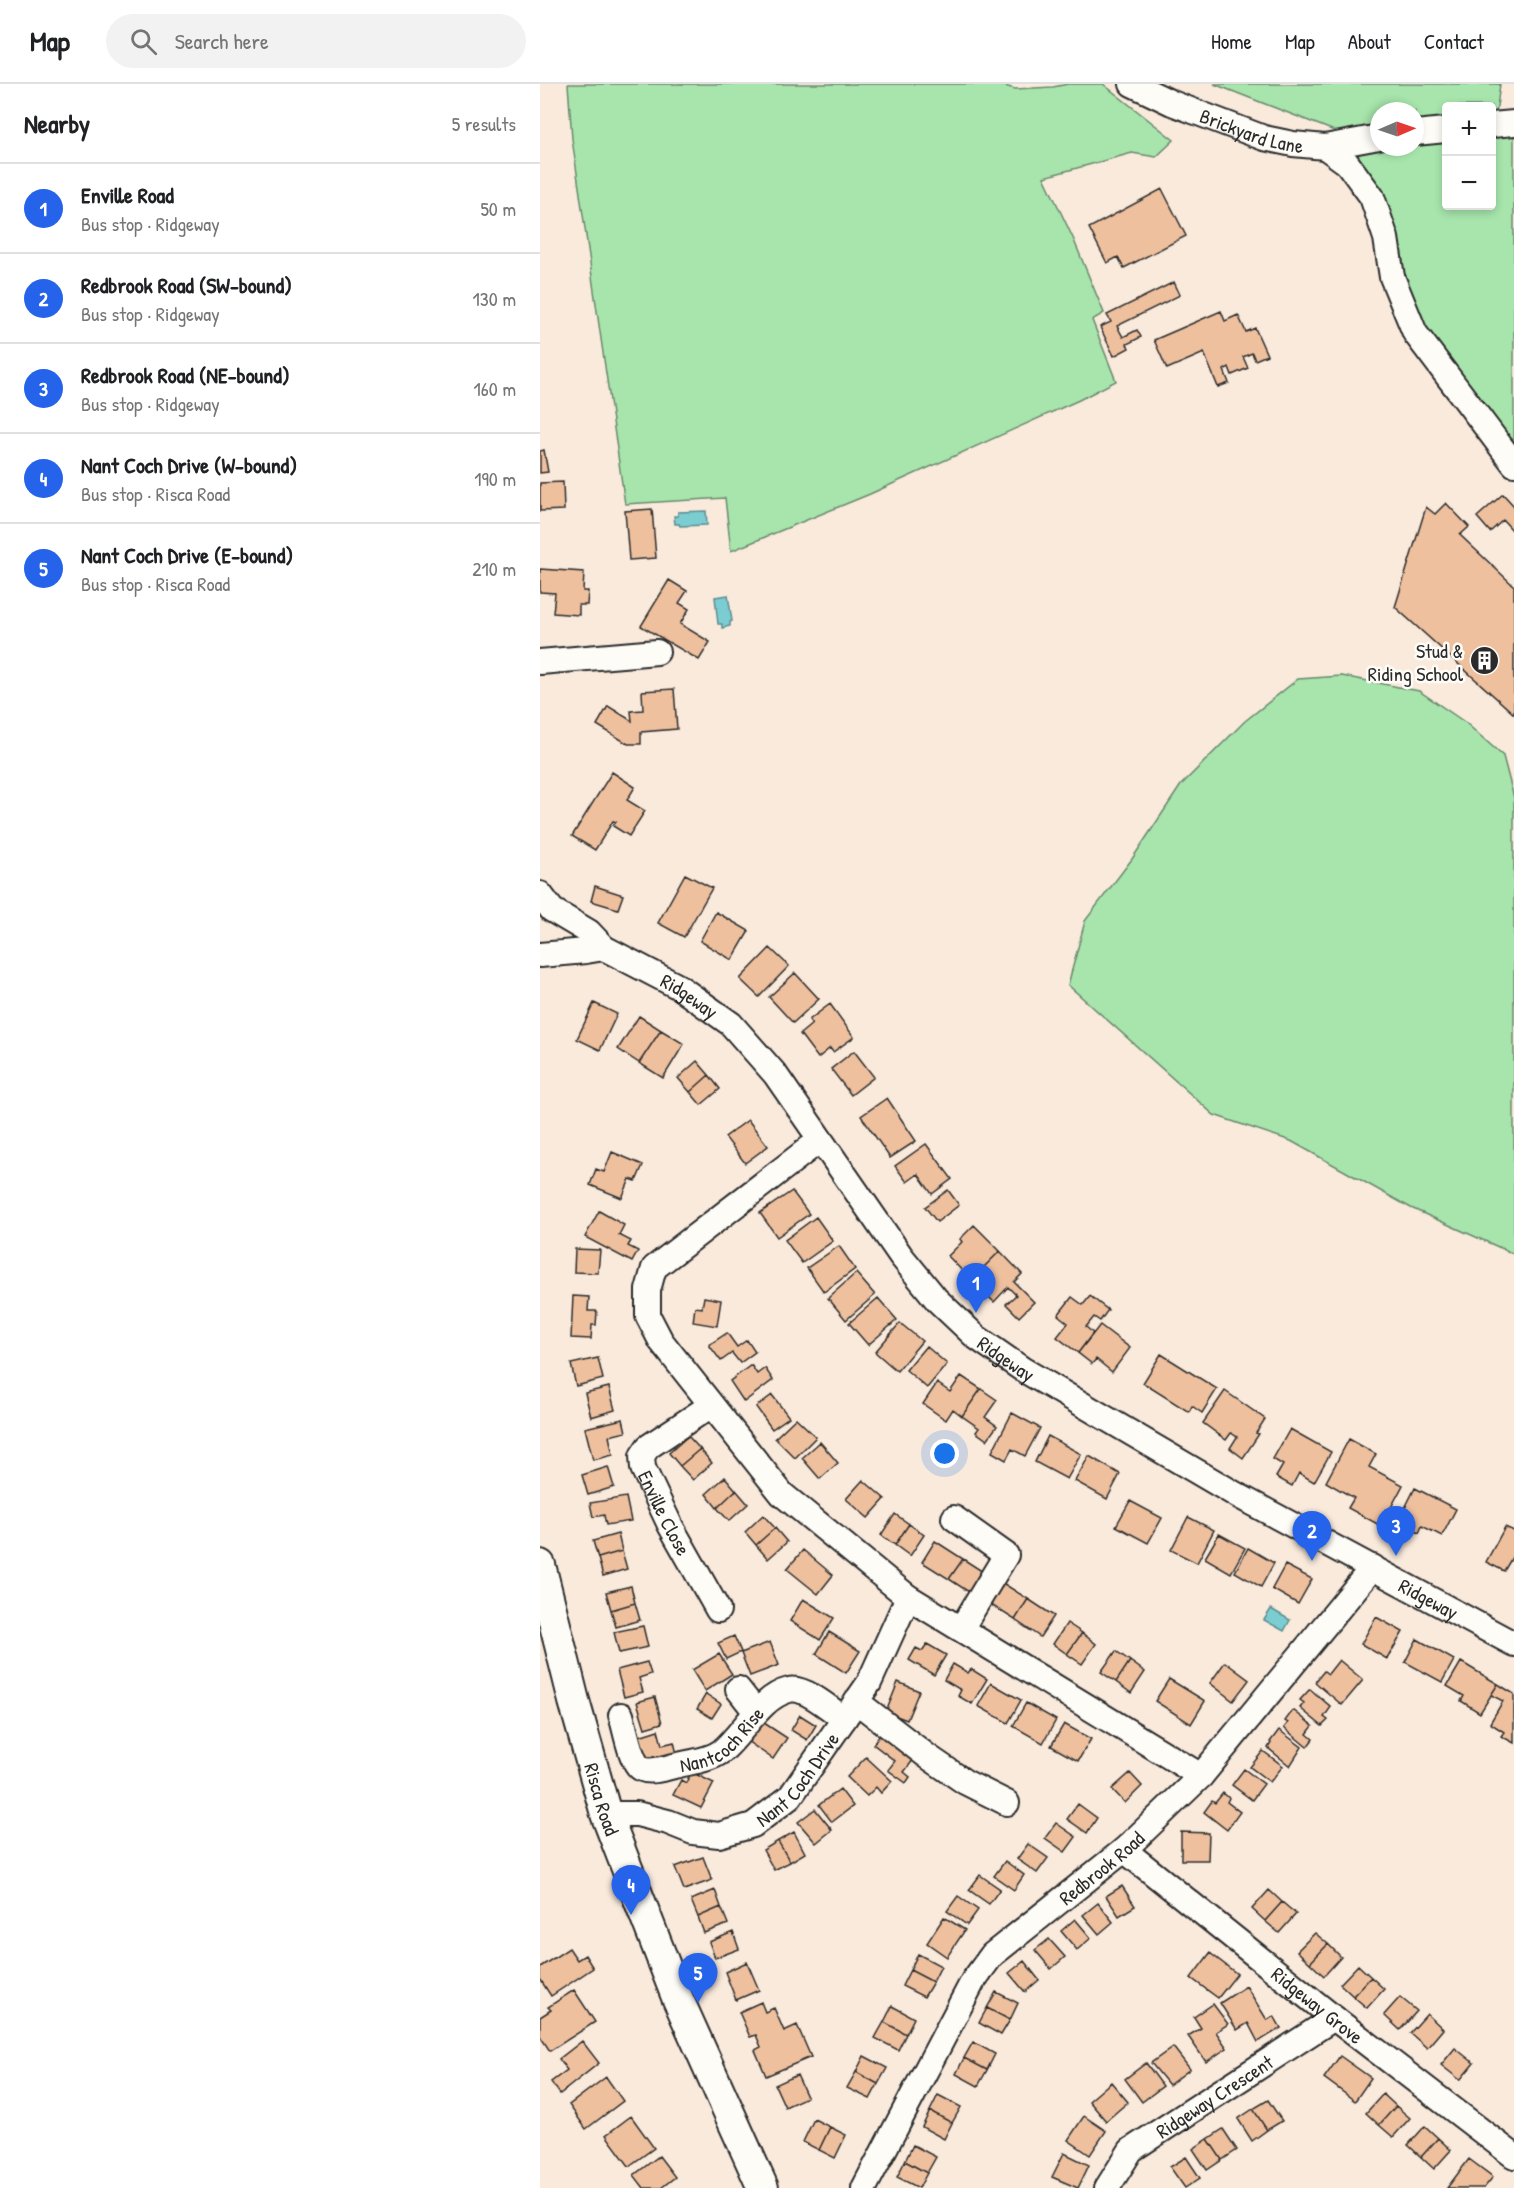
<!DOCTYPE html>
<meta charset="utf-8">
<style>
:root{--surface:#fff;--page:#f2f2f2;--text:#202124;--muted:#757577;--line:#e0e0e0;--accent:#2563eb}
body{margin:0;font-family:"Patrick Hand",sans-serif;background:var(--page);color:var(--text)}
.controls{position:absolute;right:18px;top:18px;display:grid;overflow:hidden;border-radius:6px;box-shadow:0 3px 9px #0003}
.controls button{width:54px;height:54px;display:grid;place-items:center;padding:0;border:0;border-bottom:2px solid var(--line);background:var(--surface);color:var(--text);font:30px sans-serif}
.compass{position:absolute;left:830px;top:18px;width:54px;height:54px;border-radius:50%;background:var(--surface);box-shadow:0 3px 9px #0003;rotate:88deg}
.you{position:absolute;left:405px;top:1370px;width:21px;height:21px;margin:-15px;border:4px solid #fff;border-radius:50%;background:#1a73e8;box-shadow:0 0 0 9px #1a73e833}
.badge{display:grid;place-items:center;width:39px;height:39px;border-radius:50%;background:var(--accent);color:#fff;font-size:20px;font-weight:700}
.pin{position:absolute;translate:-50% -50px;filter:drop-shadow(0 2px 3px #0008)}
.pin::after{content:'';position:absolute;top:32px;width:21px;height:18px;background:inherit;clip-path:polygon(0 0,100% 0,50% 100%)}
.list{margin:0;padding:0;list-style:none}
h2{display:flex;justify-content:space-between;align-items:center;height:78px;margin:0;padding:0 24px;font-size:26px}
h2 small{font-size:20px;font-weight:400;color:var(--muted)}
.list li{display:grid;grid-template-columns:39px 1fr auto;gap:18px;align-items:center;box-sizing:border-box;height:90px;padding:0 24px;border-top:2px solid var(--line)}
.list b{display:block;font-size:22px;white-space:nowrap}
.list p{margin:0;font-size:20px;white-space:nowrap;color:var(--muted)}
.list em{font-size:20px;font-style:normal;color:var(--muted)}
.icon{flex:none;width:33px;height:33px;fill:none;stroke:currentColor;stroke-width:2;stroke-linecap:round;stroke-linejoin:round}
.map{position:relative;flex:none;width:974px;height:2104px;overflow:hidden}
header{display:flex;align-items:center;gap:36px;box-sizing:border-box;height:84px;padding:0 30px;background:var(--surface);border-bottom:2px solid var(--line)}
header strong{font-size:28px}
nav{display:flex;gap:33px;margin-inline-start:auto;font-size:21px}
.search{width:420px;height:54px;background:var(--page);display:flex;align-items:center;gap:15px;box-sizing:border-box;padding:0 21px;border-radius:33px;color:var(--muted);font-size:22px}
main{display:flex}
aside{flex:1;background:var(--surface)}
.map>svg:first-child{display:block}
.green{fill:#a7e5ac;stroke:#69886c;stroke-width:1.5}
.water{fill:#7bcdd2;stroke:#5b8c8f;stroke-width:1.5}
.building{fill:#efc09e;stroke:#2b2b2b;stroke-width:1.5}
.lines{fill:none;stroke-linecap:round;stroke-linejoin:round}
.minor-casing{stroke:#2b2b2b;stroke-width:28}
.major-casing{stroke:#2b2b2b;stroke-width:34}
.minor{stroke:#fdfcf7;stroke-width:24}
.major{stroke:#fdfcf7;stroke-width:30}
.labels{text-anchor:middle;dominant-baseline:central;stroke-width:5;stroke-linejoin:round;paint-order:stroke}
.street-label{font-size:20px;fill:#2b2b2b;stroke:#fdfcf7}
.poi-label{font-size:20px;fill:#2b2b2b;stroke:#fdfcf7;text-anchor:end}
</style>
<header>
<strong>Map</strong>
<div class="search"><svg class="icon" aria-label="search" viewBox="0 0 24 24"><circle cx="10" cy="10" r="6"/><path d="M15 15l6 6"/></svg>Search here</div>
<nav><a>Home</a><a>Map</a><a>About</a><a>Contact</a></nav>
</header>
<main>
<aside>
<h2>Nearby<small>5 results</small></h2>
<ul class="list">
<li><span class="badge">1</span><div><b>Enville Road</b><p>Bus stop · Ridgeway</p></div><em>50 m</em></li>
<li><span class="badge">2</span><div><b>Redbrook Road (SW-bound)</b><p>Bus stop · Ridgeway</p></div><em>130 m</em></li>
<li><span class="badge">3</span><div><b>Redbrook Road (NE-bound)</b><p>Bus stop · Ridgeway</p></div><em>160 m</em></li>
<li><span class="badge">4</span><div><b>Nant Coch Drive (W-bound)</b><p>Bus stop · Risca Road</p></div><em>190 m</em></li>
<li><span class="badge">5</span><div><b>Nant Coch Drive (E-bound)</b><p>Bus stop · Risca Road</p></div><em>210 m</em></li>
</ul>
</aside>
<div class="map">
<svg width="974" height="2104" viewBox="0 0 974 2104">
<rect width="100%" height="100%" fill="#f9eadc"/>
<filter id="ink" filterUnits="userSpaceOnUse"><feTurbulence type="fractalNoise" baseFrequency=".0167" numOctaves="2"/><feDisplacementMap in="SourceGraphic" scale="12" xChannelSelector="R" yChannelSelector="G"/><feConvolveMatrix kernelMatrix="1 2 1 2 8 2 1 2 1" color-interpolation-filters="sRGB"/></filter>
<g filter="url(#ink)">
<path class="green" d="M28,0h430l17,5 38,-2 15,-3h35l71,56 -18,17 -24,-4 -88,24 29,61 31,75 -12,7 24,61 -37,19 -209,94 -139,57 -6,-53 -100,6 -53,-365z
M674,0h286l-4,30 -4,1v-9h-46v15l-31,4v-14h-36v18l-42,3z
M974,48v324l-100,-137 -59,-157 -1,-12 25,-3h36v-6l31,-3v68h46v-72z
M802,592l77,15 47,32 37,33 11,42v456l-103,-46 -120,-67 -77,-26 -146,-130 17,-64 47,-62 49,-74 64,-64 53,-42z"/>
<path class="water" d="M166,427l1,14 -27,1 -1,-2h-4l-1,-8h4v-4z
M188,511l4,26 -2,1v4l-8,2v-4h-4l-3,-27z
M731,1525l19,11 -6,11 -20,-11z"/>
<path class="building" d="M622,105l24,47 -62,32 -6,-11 -11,6 -18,-35z
M634,198l6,13 -63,31 6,11 14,-7 4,7 -14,7 2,4 -15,8 -14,-29 11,-5 -4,-7z
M681,227l4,10 13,-6 8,17 9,-4 12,27 -12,5 -3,-7 -9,4 5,11 -16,7 -3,-8 -5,3 5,13 -11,4 -14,-34 -37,16 -13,-29z
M4,366l4,22 -8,1v-22z
M23,398l1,28 -24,1v-28z
M963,410l11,12v26l-11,-12 -13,12 -13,-15z
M906,419l23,24 -9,8 54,51v128l-119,-107 31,-100 9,7z
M112,425l4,49 -27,2 -4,-49z
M0,485l44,3 -1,19h5l-1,14h-8v10l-26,-2 2,-20 -15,-1z
M129,496l18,11 -8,12 10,6 -9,15 30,18 -11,18 -58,-34z
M134,605l3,40 -36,3v12h-13l-31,-19 11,-19 24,15 -1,-10 12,-1 -1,-19z
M72,688l23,15 -8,13 18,11 -16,25 -16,-10 3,-4 -3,-1 -18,29 -23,-14z
M145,790l27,14 -28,49 -26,-14z
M55,802l28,9 -5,14 -27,-8z
M176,828l33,19 -17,29 -32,-19z
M230,864l19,18 -30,31 -19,-18z
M255,889l24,26 -26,24 -24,-26z
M54,919l23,11 -17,36 -23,-11z
M290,920l24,33 -21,15 -3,-4 -12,10 -18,-24 12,-10 -3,-4z
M99,932l22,14 -22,33 -21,-14z
M121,946l23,14 -21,34 -24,-15z
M314,967l20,26 -23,18 -20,-26z
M157,977l12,14 -19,17 -12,-14z
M169,991l11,14 -19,16 -11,-13z
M347,1014l29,43 -26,17 -29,-42z
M208,1036l20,26 -23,17 -20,-26z
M386,1060l26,35 -20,15 -14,-20 -11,8 -12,-16z
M72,1068l31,13 -7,16 -6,-2 -8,19 -32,-13 6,-16 8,3z
M408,1106l11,15 -22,17 -12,-15z
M252,1107l17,23 -32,23 -17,-24z
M59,1127l25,14 -5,10 12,6 -3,5 10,5 -6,11 -47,-25z
M276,1133l17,24 -31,22 -17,-23z
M434,1141l26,26 -29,29 -23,-24 14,-14 -2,-3z
M299,1162l16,23 -31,23 -17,-24z
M35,1165l25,1 -2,23 -24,-1z
M460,1167l22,23 -8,8 20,20 -15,15 -13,-13 10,-9 -8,-8 -14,15 -23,-22z
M316,1189l19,22 -29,25 -18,-22z
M33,1212l16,1 -1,14h9l-1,14h-4l-1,14 -20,-1z
M550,1212l18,14 -8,11 -6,-4 -8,10 7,6 -15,20 -21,-16 11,-14 -10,-8 14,-18 11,8z
M164,1213l17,3 -4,26 -24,-4 2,-15 7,1z
M338,1214l19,22 -29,25 -19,-22z
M360,1239l22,18 -25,30 -22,-19z
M560,1241l30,23 -18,24 -16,-13 -4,5 -14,-11z
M187,1249l10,14 10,-7 8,12 -15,11 -8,-10 -11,8 -12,-16z
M386,1262l21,18 -20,24 -21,-18z
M621,1270l56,35 -15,24 -10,-7 -3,6 -46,-29z
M58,1274l5,21 -27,7 -5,-22z
M211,1281l6,9 8,-6 8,12 -29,22 -14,-21z
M421,1292l20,13 -19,27 -9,-7 -7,11 -23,-16 14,-21 13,9z
M69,1303l6,23 -24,7 -6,-24z
M441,1305l16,11 -12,17 12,9 -10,14 -11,-8 3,-4 -17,-12z
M685,1307l40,28 -9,14 3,1 -16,24 -13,-10 7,-11 -6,-4 -5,7 -23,-17z
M232,1311l17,22 -17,12 -16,-22z
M472,1329l28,15 -15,28 -13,-7 -6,11 -14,-8z
M256,1334l20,19 -21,21 -20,-20z
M83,1335l3,13 -17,4 4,19 -20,5 -8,-32z
M750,1345l41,23 -17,30 -15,-9 -7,13 -16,-9 7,-12 -10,-6z
M148,1352l12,13 -20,17 -11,-13z
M508,1352l33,18 -14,25 -32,-17z
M809,1355l27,15 -7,13 34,18 -22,41 -33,-18 6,-10 -28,-16z
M280,1358l18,21 -18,16 -18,-21z
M160,1365l12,14 -19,17 -13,-14z
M549,1372l31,18 -13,25 -32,-18z
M68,1383l6,20 -26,8 -6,-20z
M185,1393l11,13 -19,18 -11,-14z
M323,1396l22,19 -17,19 -22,-19z
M875,1404l41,21 -14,27 -20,-10 -3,7 -21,-11z
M196,1406l12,14 -19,17 -12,-13z
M86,1413l5,24 -25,4 -2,-10 -11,2 -3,-14z
M590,1417l32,17 -14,25 -32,-17z
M355,1430l14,10 -14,21 -14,-10z
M223,1431l12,13 -19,17 -11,-13z
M648,1433l26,13 -17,33 -26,-13z
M369,1440l15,11 -14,21 -15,-11z
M965,1443l9,4v23l-10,17 -18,-9z
M235,1444l12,14 -19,17 -12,-14z
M78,1450l4,17 -24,7 -5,-17z
M679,1450l26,14 -14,25 -26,-15z
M395,1457l28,18 -14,20 -27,-17z
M708,1464l26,15 -13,24 -26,-15z
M263,1466l30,25 -15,19 -31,-25z
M82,1467l5,18 -24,7 -5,-18z
M423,1475l25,16 -13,21 -26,-17z
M745,1481l27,14 -14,25 -26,-15z
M461,1498l27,17 -13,21 -27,-17z
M91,1502l4,17 -24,7 -5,-18z
M263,1515l31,19 -14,22 -30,-19z
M488,1515l26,17 -14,21 -25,-17z
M95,1519l5,17 -24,7 -5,-17z
M836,1533l27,15 -16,27 -26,-15z
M527,1539l15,10 -15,21 -14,-10z
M103,1542l5,21 -29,6 -5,-21z
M289,1548l31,19 -14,22 -30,-19z
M542,1549l14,11 -14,20 -15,-10z
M194,1552l7,16 -15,7 -8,-16z
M877,1555l37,21 -12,22 -37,-20z
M230,1558l9,23 -29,11 -9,-23z
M387,1560l19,11 -12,20 -25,-15 7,-12 6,3z
M576,1567l14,10 -14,21 -15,-10z
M179,1570l13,20 -27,17 -13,-21z
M799,1576l24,20 -21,25 -27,-23 9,-11 4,3z
M590,1577l15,11 -14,21 -15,-11z
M107,1578l4,12 -12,4 4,14 -19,5 -7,-27z
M685,1578l24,18 -16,21 -23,-18z
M921,1578l37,22 -18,29 -19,-12 3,-5 -17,-10z
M413,1580l15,9 3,-4 16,10 -15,25 -14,-8 3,-6 -17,-10z
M629,1595l36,22 -14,23 -36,-23z
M358,1598l21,9 -12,29 -21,-8z
M451,1599l30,17 -13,23 -30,-17z
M958,1600l16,10v49l-13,-7 3,-4 -14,-9 13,-22 -12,-6z
M770,1605l21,18 -7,10 4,3 -6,6 -22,-18 4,-5 -4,-3z
M166,1610l15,10 -9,14 -15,-9z
M115,1613l7,26 -17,5 -8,-26z
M486,1619l30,17 -13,23 -30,-17z
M753,1626l20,16 -6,8 6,5 -6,8 -23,-19 4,-5 -3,-2z
M260,1631l16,10 -9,15 -16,-10z
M221,1637l26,17 -14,21 -26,-18z
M524,1640l27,15 -13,22 -27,-15z
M118,1646l4,15 12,-3 3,12 -30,9 -8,-27z
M344,1646l33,25 -13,17 6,5 -4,6 -18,-13 7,-9 -22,-17z
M739,1646l23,17 -12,19 -22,-18 3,-5 -1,-1z
M723,1667l20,15 -13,16 -20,-15z
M326,1673l26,24 -11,12 -5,-6 -9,9 -20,-19z
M704,1685l20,15 -12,16 -20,-15z
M151,1688l23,11 -13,25 -28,-13 8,-15 5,3z
M590,1689l12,13 -17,17 -13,-14z
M300,1705l13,17 -21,16 -13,-17z
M683,1709l6,5 -2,4 13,10 -13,18 -23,-18 8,-11 3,2z
M538,1720l19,14 -10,15 -20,-14z
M275,1725l17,21 -16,13 -18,-21z
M516,1739l20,14 -11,15 -20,-14z
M254,1748l11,21 -15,9 -12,-21z
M641,1748l28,1 -1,27h-27z
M238,1757l12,21 -16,8 -11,-20z
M488,1760l20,14 -11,15 -20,-14z
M163,1773l9,23 -28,10 -9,-23z
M465,1777l19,14 -10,15 -20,-14z
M440,1791l20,14 -11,15 -20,-14z
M582,1802l13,20 -16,10 -13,-20z
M175,1806l6,17 -23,10 -7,-17z
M729,1806l13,12 -17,19 -13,-12z
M418,1812l20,14 -11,15 -20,-14z
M742,1818l14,12 -17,19 -14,-12z
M558,1819l15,19 -14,12 -16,-19z
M181,1823l7,17 -24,9 -6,-16z
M404,1833l21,13 -18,27 -20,-14z
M535,1835l16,19 -14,12 -16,-19z
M193,1848l6,17 -24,9 -6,-16z
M775,1849l13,11 -18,19 -13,-12z
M509,1855l16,18 -14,12 -16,-19z
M788,1860l13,13 -17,19 -14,-13z
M29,1864l8,12 8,-5 8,13 -42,28 -11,-17v-12z
M670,1869l27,21 -19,24 -27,-20z
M378,1870l23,12 -8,16 -23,-12z
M484,1877l15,19 -14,12 -16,-19z
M207,1878l12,28 -23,10 -11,-28z
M818,1881l13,12 -18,19 -13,-12z
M370,1886l23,12 -9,15 -22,-11z
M831,1893l13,12 -17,19 -14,-12z
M706,1902l21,34 7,-4 7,12 -23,14 -10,-19 -11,7 -17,-27z
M34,1906l21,32 -45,29 -10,-15v-19l11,-7 -3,-3z
M456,1908l22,11 -8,17 -23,-12z
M860,1913l17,14 -17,19 -16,-15z
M221,1918l4,10 9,-4 10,23 13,-6 14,32 -45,19 -11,-26 6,-3 -5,-12 -6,2 -11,-25z
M673,1920l15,20 -12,8 11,16 -21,14 -18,-26 13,-8 -7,-11z
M352,1922l22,12 -8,16 -22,-12z
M447,1924l23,12 -9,15 -22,-12z
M887,1930l16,15 -16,19 -17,-15z
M344,1938l22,12 -8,16 -23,-12z
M42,1957l17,22 -39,31 -9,-12 16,-12 -8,-11z
M433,1958l22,12 -8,16 -23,-12z
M633,1963l17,22 -21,16 -18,-22z
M915,1964l19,15 -14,17 -19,-15z
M324,1972l23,12 -9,16 -22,-12z
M800,1972l31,22 -16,23 -31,-23z
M424,1974l23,12 -9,16 -22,-12z
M606,1979l17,23 -21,16 -17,-23z
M316,1988l22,12 -8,15 -23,-11z
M257,1991l10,22 -22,10 -10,-22z
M66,1993l17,24 -37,28 -17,-24z
M571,1998l17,20 -22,19 -17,-20z
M843,2010l13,12 -17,19 -13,-12z
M398,2011l23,12 -9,16 -22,-12z
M728,2016l14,21 -15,9 -14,-21z
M856,2022l14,12 -17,19 -14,-12z
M713,2025l14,21 -15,11 -14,-22z
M390,2027l22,12 -8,16 -22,-12z
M91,2032l23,32 -25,18 -23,-31z
M544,2032l22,15 -16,24 -22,-15z
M274,2035l16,8 -11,23 -16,-8z
M885,2042l13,12 -17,19 -13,-12z
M290,2043l16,8 -11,23 -16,-8z
M683,2045l14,21 -15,10 -14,-21z
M898,2054l13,12 -17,19 -13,-12z
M668,2055l14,21 -15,10 -14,-21z
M373,2061l23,12 -9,16 -22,-12z
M524,2069l25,12 -11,23 -26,-11z
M119,2072l16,21 -14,11h-17l-10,-13z
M646,2073l14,21 -15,10 -15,-21z
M929,2075l24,18 -9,11h-37z
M365,2077l22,12 -8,15 -22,-11z"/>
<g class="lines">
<defs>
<g id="minor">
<path id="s1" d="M592,0l40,19 92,35 29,6 32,3 54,-10"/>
<path d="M952,41l22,-2"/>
<path d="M875,49l31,-3"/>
<path d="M785,63l22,16 25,34 14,41 6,39 23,56 99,131"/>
<path d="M0,578l117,-10"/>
<path id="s2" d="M0,810l12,16 37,22 15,16 75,39 52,37 44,50 126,182 36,44 39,37 46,32 213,125 279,150"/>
<path d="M0,871l46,-4 18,-3"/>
<path d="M280,1056l-166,128 -6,22v26l13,25 121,153 126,103 293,179"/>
<path id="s3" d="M170,1322l-62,41 -6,9 1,12 27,57 48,85"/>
<path d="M414,1434l52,37 -45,74"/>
<path d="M198,1605l18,23"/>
<path d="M316,1617l71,55 38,26 42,21"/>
<path id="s4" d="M81,1631c4,12 10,50 21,54 9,4 23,-1 32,-3 15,-4 35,-5 48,-15 21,-17 38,-54 67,-61 15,-4 43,20 55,29"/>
<path id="s5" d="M66,1730h31l31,8 25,10 26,3 34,-10 37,-28 54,-78 25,-36 39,-86"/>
<path id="s6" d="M584,1766l210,168 180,138"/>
<path id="s7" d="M324,2104l109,-207 19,-26 132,-105 77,-74 172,-209"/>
<path id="s8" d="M567,2104l24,-38 203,-132"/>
</g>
<g id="major">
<path id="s9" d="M0,1481l34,136 32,113 71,183 86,191"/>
</g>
</defs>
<use href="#minor" class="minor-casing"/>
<use href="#major" class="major-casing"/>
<use href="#minor" class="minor"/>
<use href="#major" class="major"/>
</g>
</g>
<defs>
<symbol id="building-disc" viewBox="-11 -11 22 22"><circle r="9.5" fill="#2b2b2b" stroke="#fdfcf7"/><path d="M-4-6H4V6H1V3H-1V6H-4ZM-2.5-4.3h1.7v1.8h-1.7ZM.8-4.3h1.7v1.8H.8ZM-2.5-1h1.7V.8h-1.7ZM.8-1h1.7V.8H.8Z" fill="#fff"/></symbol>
</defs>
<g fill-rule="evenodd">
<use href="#building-disc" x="928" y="560" width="33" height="33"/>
</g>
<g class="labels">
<g class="street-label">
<text stroke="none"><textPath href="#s1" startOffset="129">Brickyard Lane</textPath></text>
<text stroke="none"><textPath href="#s2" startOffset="183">Ridgeway</textPath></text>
<text stroke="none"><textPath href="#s2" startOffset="669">Ridgeway</textPath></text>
<text stroke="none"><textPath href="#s3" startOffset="147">Enville Close</textPath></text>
<text stroke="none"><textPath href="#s2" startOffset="1155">Ridgeway</textPath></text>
<text stroke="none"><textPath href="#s4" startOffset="148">Nantcoch Rise</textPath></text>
<text stroke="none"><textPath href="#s5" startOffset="216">Nant Coch Drive</textPath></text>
<text stroke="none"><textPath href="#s9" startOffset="242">Risca Road</textPath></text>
<text stroke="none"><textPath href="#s7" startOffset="406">Redbrook Road</textPath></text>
<text stroke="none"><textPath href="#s6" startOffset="248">Ridgeway Grove</textPath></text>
<text stroke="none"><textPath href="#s8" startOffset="144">Ridgeway Crescent</textPath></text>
</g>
<g class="poi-label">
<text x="923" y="566">Stud &amp;<tspan x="923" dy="23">Riding School</tspan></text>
</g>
</g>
</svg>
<div class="controls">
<button>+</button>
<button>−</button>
</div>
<svg class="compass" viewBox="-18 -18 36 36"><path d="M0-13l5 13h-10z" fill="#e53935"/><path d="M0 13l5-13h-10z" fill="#757577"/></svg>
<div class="you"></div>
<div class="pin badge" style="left:436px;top:1229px">1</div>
<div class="pin badge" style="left:772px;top:1477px">2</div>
<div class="pin badge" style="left:856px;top:1472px">3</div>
<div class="pin badge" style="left:91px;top:1831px">4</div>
<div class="pin badge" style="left:158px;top:1919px">5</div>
</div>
</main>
